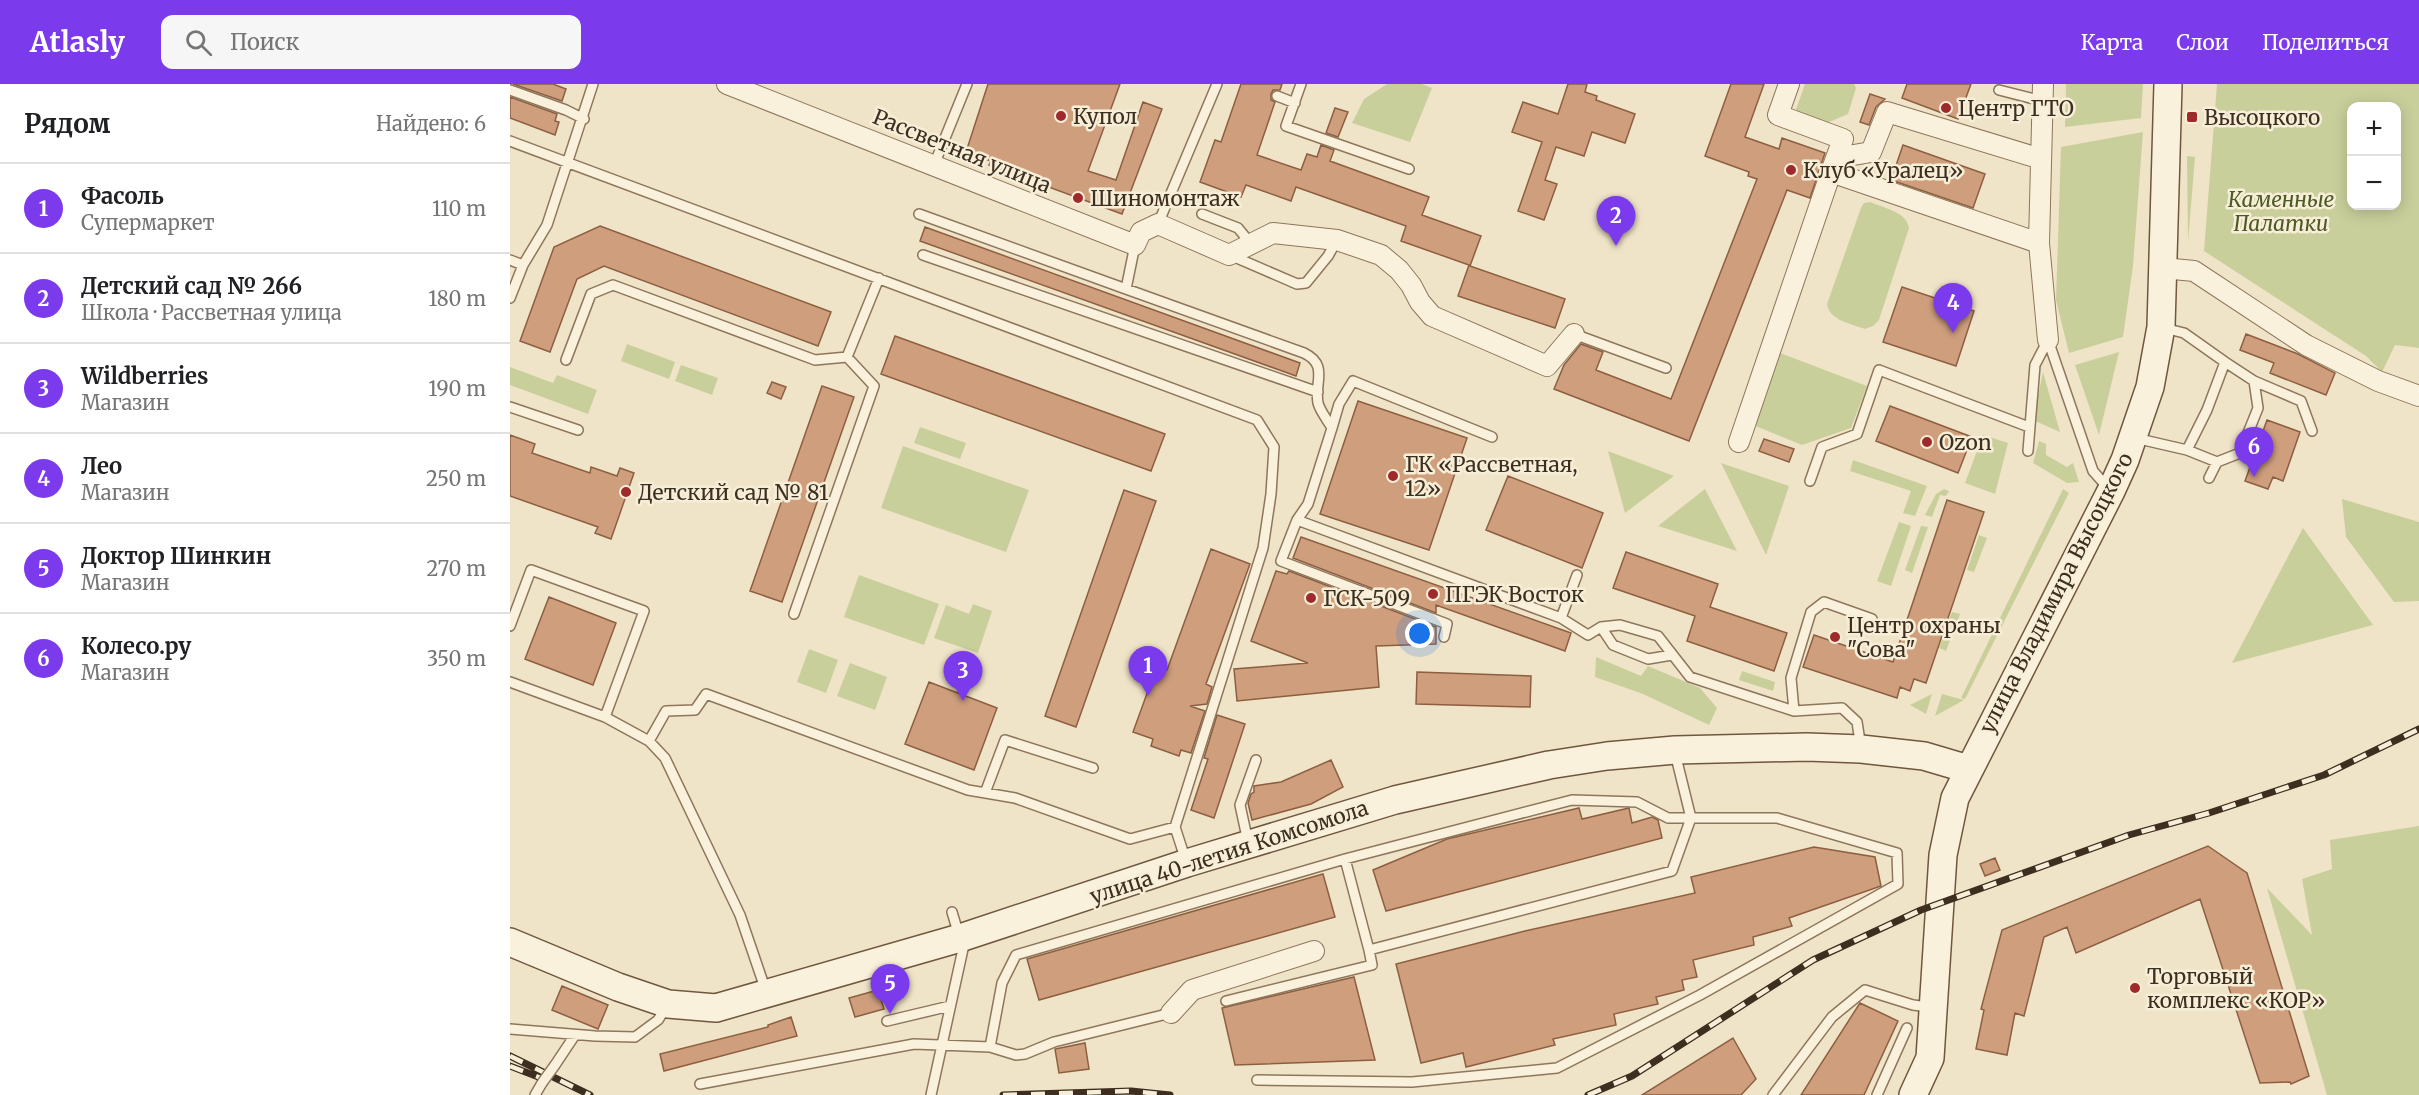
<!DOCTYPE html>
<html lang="ru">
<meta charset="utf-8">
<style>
:root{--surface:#fff;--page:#f6f6f6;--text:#202124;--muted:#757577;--line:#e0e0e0;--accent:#7c3aed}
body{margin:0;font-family:Merriweather,serif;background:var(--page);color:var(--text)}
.controls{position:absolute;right:18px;top:18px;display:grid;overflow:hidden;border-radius:12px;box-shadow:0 3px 15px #0003}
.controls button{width:54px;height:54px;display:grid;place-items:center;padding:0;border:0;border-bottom:2px solid var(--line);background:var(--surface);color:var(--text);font:30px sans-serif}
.you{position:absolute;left:910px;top:550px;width:21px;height:21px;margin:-15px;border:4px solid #fff;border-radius:50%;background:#1a73e8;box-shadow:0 0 0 9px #1a73e833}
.badge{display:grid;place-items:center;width:39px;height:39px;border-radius:50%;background:var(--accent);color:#fff;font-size:20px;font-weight:700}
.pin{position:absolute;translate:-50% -50px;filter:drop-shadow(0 2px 3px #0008)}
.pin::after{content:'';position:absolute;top:32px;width:21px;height:18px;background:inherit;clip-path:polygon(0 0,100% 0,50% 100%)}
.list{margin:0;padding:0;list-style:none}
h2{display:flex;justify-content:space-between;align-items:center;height:78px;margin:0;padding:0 24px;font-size:26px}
h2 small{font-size:20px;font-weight:400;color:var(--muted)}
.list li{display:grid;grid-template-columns:39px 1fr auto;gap:18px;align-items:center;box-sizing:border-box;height:90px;padding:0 24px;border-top:2px solid var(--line)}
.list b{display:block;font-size:22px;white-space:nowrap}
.list p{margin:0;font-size:20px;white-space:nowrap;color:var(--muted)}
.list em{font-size:20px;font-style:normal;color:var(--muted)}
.icon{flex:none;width:33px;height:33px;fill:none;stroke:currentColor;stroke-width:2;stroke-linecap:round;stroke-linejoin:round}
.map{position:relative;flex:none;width:1909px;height:1011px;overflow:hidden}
header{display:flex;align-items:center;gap:36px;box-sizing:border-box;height:84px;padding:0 30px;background:var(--accent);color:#fff}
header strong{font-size:28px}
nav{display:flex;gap:33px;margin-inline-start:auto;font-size:21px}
.search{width:420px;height:54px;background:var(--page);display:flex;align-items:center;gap:15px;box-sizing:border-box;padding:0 21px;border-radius:12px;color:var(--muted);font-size:22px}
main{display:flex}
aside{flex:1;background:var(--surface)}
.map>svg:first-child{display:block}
.green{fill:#c9cf9b;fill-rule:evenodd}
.building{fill:#cf9f7d;stroke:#8d5f41;stroke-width:1.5}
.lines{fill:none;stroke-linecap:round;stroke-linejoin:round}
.service-casing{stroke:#8d765c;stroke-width:12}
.minor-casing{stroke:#8d765c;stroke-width:22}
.secondary-casing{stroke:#6f573f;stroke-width:30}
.service{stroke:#faf1dc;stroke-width:9}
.minor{stroke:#faf1dc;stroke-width:20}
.secondary{stroke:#faf1dc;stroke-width:27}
.rail-casing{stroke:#3d2e20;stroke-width:7}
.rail{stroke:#f7eed8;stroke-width:4.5;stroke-dasharray:14;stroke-linecap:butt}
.service-bridge-casing{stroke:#8d765c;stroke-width:12;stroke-linecap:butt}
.service-bridge{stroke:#faf1dc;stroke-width:9}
.poi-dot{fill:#9e2a2b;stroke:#f7eed8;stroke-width:2}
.labels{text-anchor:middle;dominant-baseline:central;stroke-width:5;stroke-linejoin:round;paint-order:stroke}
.poi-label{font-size:21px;fill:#3d2e20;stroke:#f7eed8;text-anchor:start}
.street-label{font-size:21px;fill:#3d2e20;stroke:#f7eed8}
.park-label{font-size:21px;font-style:italic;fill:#4d5a26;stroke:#f7eed8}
</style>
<header>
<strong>Atlasly</strong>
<div class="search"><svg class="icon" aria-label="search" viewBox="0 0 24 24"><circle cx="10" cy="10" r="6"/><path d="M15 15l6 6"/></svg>Поиск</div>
<nav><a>Карта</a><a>Слои</a><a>Поделиться</a></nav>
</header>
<main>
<aside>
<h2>Рядом<small>Найдено: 6</small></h2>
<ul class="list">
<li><span class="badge">1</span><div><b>Фасоль</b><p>Супермаркет</p></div><em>110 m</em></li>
<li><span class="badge">2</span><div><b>Детский сад № 266</b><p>Школа · Рассветная улица</p></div><em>180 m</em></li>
<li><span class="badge">3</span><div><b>Wildberries</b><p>Магазин</p></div><em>190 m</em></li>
<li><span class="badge">4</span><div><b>Лео</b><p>Магазин</p></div><em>250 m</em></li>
<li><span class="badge">5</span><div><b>Доктор Шинкин</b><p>Магазин</p></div><em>270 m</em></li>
<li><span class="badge">6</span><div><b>Колесо.ру</b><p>Магазин</p></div><em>350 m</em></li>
</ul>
</aside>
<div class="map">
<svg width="1909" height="1011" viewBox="0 0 1909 1011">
<rect width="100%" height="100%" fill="#f0e4c8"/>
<path class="green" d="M877,0h35l10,4 -22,54 -58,-19 12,-24z
M1295,0h49l2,4 -8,26 -28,12 -27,-8z
M1556,0h77l-2,34 -76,9z
M1707,0h202v264l-24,-3 -13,27 -16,-16 -162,-105zM1842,22h44v100h-44z
M1633,48l-10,134 -10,71 -54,16 -13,-53 5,-153z
M1677,72l8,1 -7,85z
M1360,118c14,6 37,10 39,26l-30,92 -6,6 -8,3c-14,-5 -36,-9 -38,-25l34,-96 3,-5z
M117,260l48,18 -6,17 -48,-18z
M1609,268l-20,83 -24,-70z
M1270,269l87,33 -16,42 -49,17 -49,-20z
M171,281l37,13 -6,17 -37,-14z
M0,283l43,16 4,-8 40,15 -9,24 -78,-29z
M1533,288l17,60 -27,-12z
M410,343l46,16 -6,16 -46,-16z
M1473,351l25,8 -13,51 -30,-11z
M1529,357l7,3v11l21,12 6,-4 6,19 -12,1 -34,-20z
M393,362l126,44 -23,62 -125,-44z
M1098,367l66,25 -49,37z
M1343,376l74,26 -12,30 -12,-3 8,-22 -61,-20z
M1211,379l68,23 -23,69z
M1195,405l32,62 -79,-25z
M1434,405l5,2 -3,5 -6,-1 -8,22 -7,-2 11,-21z
M1553,405l6,4 -104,206 -4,-1z
M1832,415l77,23v79l-25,1 -48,-65z
M1389,438l12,4 -20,60 -14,-5z
M1411,442l7,1 -16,46 -7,-3z
M1793,444l70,97 -141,38z
M1469,451l8,3 -13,34 -7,-2z
M349,491l80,29 -15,41 -80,-28z
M463,520l19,7 -14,42 -44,-15 12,-33 23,9z
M1442,528l8,2 -14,37 -7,-3z
M299,565l29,11 -12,33 -29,-11z
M1086,573l45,19 7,-10 52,22 17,20 -8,17 -66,-31 -48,-17z
M340,579l37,14 -12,33 -38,-14z
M1232,587l33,11 -2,9 -34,-11z
M1422,610l-6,20 -16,-9z
M1432,610l22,6 -29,16z
M1909,742v269h-92l-60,-207 45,47 -10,-56 30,-10 -2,-29z"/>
<path class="building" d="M3,0h40l13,5 -4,12z
M478,0h132l-32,87 28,9 27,-78 19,7 -40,105 -133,-49 2,-4 -25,-9z
M731,0h41l-2,6h-7l-2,4v6l4,2 -18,53 44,15 6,-16 10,3 4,-12 13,5 -4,11 99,36 -7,18 59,21 -11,30 95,33 -10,29 -97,-32 11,-31 -68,-24 5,-15 -110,-39 -5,14 -45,-16 -5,12 -41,-15 15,-42 6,2z
M1058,0h19l-2,8 12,4 -1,4 39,14 -10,29 -33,-11 -8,24 -28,-9 -11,33 12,4 -13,36 -26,-9 24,-69 -30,-10 11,-30 35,12z
M1221,0h33l-19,53 34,12 3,-11 43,15 -15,45 -23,-8 -98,251 -135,-52 10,-24 17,-21 22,8 -7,18 75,29 86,-220 -9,-3 1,-4 -44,-16z
M1397,0h64l-13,35 -56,-21z
M1360,10l15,5 -9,8 -7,18 -9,-3z
M0,13l47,17 -2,7 4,1 -4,13 -45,-17z
M825,24l13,4 -10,25 -12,-4z
M1393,61l82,29 -12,34 -82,-28z
M90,142l231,86 -13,34 -214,-80 -27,13 -27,73 -30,-11 34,-94z
M415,143l375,136 -4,13 -376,-135z
M1392,203l72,24 -18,55 -73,-24z
M1736,250l52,20 37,19 -9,22 -56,-22 4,-10 -34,-13z
M385,252l270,98 -14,37 -270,-97z
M262,298l14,5 -5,12 -14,-6z
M312,302l32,11 -72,205 -32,-11z
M848,317l109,37 -38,112 -109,-36z
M1380,322l82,31 -14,36 -82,-32z
M1757,336l33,12 -17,49 -10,-4 -5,12 -23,-8z
M0,351l25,9 -3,9 58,20 1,-6 26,9 3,-8 14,5 -23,66 -16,-6 3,-6 -88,-31z
M1254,355l30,10 -5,13 -30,-11z
M998,392l95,37 -21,55 -96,-38z
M614,406l32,11 -80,226 -31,-11z
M1437,416l37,12 -58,171 -12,-4 -4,12 -10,-4 -3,11 -94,-31 11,-32 79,27z
M791,453l270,96 -6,18 -129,-46v8l-143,-55z
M701,465l39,15 -44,120 6,3 -5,17 -17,2 15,5 -14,42 -10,-3 -2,6 -28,-10 2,-7 -20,-7 24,-66 10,4z
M1116,468l92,32 -8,23 77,26 -13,38 -87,-30 8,-25 -82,-28z
M766,487l11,3 2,-3 147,56v17l-60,2 3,41 -142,14 -3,-32 74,-6 -57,-22z
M39,513l67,26 -23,62 -68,-26z
M907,588l114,4 -1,31 -114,-3z
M419,598l68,26 -23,62 -69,-26z
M707,631l28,9 -31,94 -23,-8 17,-51 -4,-1z
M821,676l12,27 -32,17 -59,16 -4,-17 3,-9 3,-2v-6l27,-4z
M1069,724l3,11 47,-11 3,15 20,-6 6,3 4,18 -276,73 -13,-41 74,-31z
M1698,762l39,27 62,203 -18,8 -1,-2 -30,1 -60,-184 -124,54 -9,-26 -23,10 -20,79 -9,-3 -8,42 -31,-6 8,-39 -3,-1 21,-79z
M1304,763l61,10 6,29 -92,32 3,8 -39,11 1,8 -61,15 4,17 -15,3 2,10 -28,7 2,7 -44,10 2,11 -63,14 2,6 -89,22 -3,-14 -42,10 -25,-99 129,-33 170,-38 -4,-16z
M1485,774l5,12 -15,6 -5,-12z
M813,790l12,43 -296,83 -12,-41z
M844,893l21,83 -140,5 -13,-57z
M52,902l46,19 -10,24 -46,-19z
M368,906l6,19 -29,8 -6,-19z
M1350,919l38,18 -34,74h-63z
M281,933l6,19 -133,35 -4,-17 108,-27v-2z
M1223,954l23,41 -15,16h-99z
M575,959l4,26 -30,4 -4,-24z"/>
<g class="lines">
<defs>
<path id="service" d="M791,0l-15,42 123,43
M0,6l56,20 18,9
M1489,6l43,11
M767,12l18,7
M0,57l747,279 17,27 -3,47 -8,54 -88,279 11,34
M424,81l33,-81
M409,130l207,75
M692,130l36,14 13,16
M648,140l59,-140
M625,161l-9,44 178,64c25,12 10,30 14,50 2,8 10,18 14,25l-24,76 -11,16 264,98 27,17 13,-8 19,-2 38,11 32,41 104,34 48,-3 15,14 4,26
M413,171l395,137
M720,171l67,29 9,-1 22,-27 9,-16
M0,176l13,5
M0,214l13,-33 24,-40 46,-141
M1654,244l20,5 41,29 -18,48 -20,40
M1064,250l92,34
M1538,256l45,131 16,18
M337,273l32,-79
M56,276l25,-66 22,-9 202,75 32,-3 27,29 -80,228
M1715,278l29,19 47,20 11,30
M0,323l68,23
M822,344l7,-24 14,-23 139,56
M1625,354l52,12 30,12 -8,16
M1518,367l7,-86 13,-25
M1707,378l23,-9 18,-45 -4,-27
M1300,397l12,-34 35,-13 22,-64 150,57
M787,436l-16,41 166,63 -3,13
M1051,534l16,-43
M0,542l21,-56 113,41 -39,106 -95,-35
M1091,543l12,18 35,14 24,-4
M1284,627l-3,-33 20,-66 13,-10 48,17
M95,633l44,24 16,17 75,157 26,76
M139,657l17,-30 29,-1 11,-16 262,96 47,8 115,41 45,-12
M475,709l20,-53 88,28
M738,758l-8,-37 16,-45
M835,775l24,91
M377,937l63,-15
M0,945l85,7 40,1 23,-17 9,-14
M480,963l26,8 9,-1 29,-12 117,-29
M45,981l20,-30
M747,996l155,2 145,-14 143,-73 198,-111 -1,-31 -120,-35h-86l-16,-65
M190,1000l214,-40 76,3 12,-64 14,-28 329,-96 227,-59 65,2 31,16h23l-19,53 -303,79 3,15 -146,36
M25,1011l7,-12
M421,1011l32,-146 -11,-37
M1263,1011l59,-78 33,-27 48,15 16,2
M1367,1011l30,-67"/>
<path id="minor" d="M217,0l408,161 6,-13 17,-8 71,31 44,-22 64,7 44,15 18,15 12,15 9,17 12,14 115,50 27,-32
M1279,0l-11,31 65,24 -12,33 208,71
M1533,0l-4,159 9,97
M1326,74l35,-6 16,-40 154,47
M1653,184l31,3 112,74 72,36 41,15
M1229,358l92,-270
M661,929l21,-23 122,-39"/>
<path id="secondary" d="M0,858l108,45 50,17 48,4 244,-70 227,-75 208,-63 154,-35 58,-9 68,-6 132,-3 54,2 63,7 44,13
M1403,1011l17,-37 13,-203 12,-57 156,-307 14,-31 25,-73 11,-60 7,-243"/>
</defs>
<use href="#service" class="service-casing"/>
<use href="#minor" class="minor-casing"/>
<use href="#secondary" class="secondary-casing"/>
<use href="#service" class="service"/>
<use href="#minor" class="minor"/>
<use href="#secondary" class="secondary"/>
<defs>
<path id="rail" d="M0,972l80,39
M0,982l31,12
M493,1011l128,-4 39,4
M1078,1011l44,-19 181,-116 108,-50 208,-75 80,-22 115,-38 95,-46"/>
</defs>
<use href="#rail" class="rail-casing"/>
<use href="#rail" class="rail"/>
<defs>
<path id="service-bridge" d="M32,999l13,-18"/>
</defs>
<use href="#service-bridge" class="service-bridge-casing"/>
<use href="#service-bridge" class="service-bridge"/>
</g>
<g class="poi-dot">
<circle cx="1436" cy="24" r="6"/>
<circle cx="551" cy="32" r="6"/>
<rect x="1676" y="27" width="12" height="12" rx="3"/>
<circle cx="1281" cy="86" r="6"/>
<circle cx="568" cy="114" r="6"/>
<circle cx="1417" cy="358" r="6"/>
<circle cx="883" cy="392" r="6"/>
<circle cx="116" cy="408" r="6"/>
<circle cx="923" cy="510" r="6"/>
<circle cx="801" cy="514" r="6"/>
<circle cx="1325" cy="553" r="6"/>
<circle cx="1625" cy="904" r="6"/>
</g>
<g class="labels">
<g class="poi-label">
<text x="1448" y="24">Центр ГТО</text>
<text x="563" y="32">Купол</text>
<text x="1694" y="33">Высоцкого</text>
<text x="1293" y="86">Клуб «Уралец»</text>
<text x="580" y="114">Шиномонтаж</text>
<text x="1429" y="358">Ozon</text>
<text x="895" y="380">ГК «Рассветная,<tspan x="895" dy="24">12»</tspan></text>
<text x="128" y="408">Детский сад № 81</text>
<text x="935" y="510">ПГЭК Восток</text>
<text x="813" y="514">ГСК-509</text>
<text x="1337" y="541">Центр охраны<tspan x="1337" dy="24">"Сова"</tspan></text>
<text x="1637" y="892">Торговый<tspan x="1637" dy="24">комплекс «КОР»</tspan></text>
</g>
<g class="street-label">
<text transform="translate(452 67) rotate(22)">Рассветная улица</text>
<text transform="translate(1546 509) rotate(-63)">улица Владимира Высоцкого</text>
<text transform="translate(719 768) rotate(-18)">улица 40-летия Комсомола</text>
</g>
<g class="park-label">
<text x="1771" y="115">Каменные<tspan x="1771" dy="24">Палатки</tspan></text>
</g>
</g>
</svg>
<div class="controls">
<button>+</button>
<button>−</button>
</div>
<div class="you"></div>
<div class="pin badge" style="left:638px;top:612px">1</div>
<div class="pin badge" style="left:1106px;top:162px">2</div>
<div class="pin badge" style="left:453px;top:617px">3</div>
<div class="pin badge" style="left:1443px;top:249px">4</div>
<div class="pin badge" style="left:380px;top:930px">5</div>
<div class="pin badge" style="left:1744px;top:393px">6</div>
</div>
</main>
